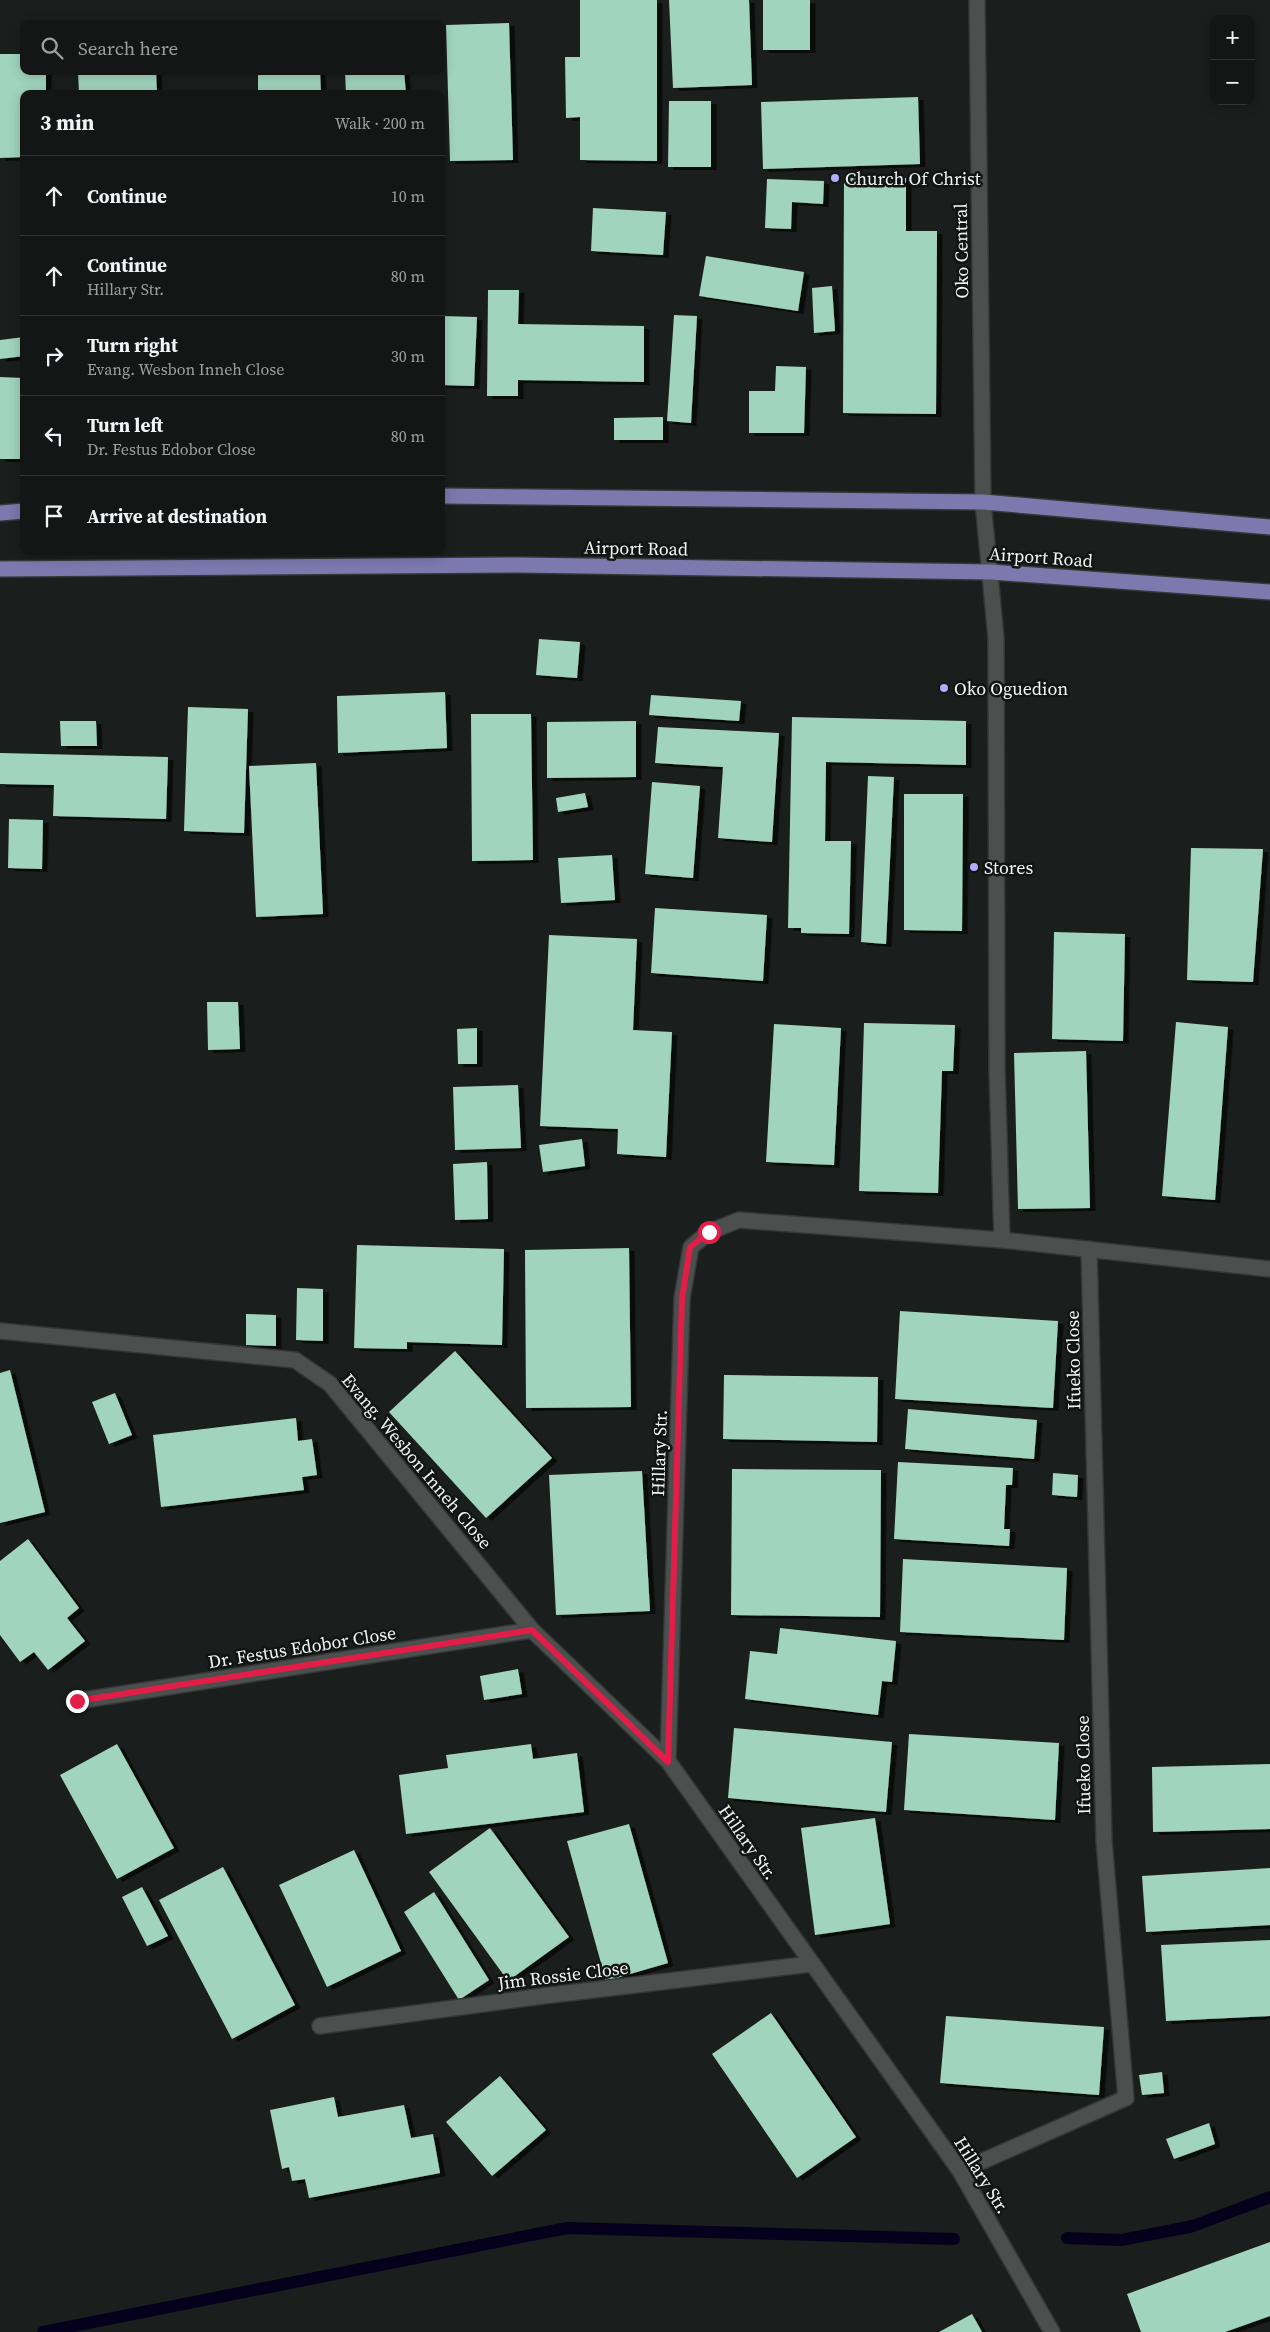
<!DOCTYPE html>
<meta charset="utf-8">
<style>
:root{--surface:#141615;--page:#1d1f1e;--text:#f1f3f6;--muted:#9d9fa0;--line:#333534}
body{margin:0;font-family:"Source Serif 4",serif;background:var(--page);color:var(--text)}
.controls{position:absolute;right:15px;top:15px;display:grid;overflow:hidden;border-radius:10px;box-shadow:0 2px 12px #0003}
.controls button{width:45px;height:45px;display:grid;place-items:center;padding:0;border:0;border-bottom:1px solid var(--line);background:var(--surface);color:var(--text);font:25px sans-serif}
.stop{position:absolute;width:15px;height:15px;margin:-11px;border:4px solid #e11d48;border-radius:50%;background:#fff}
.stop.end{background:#e11d48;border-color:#fff;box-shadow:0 1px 5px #0008}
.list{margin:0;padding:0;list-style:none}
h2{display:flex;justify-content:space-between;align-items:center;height:65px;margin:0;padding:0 20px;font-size:21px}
h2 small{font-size:16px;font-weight:400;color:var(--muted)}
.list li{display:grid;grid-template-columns:32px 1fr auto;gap:15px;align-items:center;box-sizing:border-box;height:80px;padding:0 20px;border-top:1px solid var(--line)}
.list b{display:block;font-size:19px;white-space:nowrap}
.list p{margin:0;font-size:16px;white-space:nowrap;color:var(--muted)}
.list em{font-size:16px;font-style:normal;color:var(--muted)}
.icon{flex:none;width:28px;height:28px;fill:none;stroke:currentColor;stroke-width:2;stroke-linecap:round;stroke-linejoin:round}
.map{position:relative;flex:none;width:1270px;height:2332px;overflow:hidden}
.search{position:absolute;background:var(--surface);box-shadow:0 2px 12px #0003;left:20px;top:20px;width:425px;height:55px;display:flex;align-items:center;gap:12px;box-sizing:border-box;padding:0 18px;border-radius:10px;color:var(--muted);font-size:19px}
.panel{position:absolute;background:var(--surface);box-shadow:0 2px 12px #0003;left:20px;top:90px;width:425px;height:465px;border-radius:10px}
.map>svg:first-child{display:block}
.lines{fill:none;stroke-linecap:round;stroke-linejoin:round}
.stream{stroke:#05011c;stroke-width:12}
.building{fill:#a0d4bd;filter:url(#shadow)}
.minor-casing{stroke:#343736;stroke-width:18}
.major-casing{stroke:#343736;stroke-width:18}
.minor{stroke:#4b504e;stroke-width:15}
.major{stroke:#7b79ad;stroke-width:15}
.route{stroke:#e11d48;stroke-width:6}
.poi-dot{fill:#b1adfa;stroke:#111513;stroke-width:2}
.labels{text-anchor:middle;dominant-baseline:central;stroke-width:5;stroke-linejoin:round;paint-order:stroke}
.poi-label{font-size:18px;fill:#f2f5f3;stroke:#111513;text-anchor:start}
.street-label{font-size:18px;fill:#f2f5f3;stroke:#111513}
</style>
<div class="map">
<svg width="1270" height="2332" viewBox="0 0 1270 2332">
<defs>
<filter id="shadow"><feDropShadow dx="5.5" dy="3" stdDeviation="0" flood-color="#0009"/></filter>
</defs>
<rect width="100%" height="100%" fill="#1a1e1c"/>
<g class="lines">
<path class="stream" d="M1067,2238l55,2 71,-14 77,-29
M43,2332l524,-104 387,11"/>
</g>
<path class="building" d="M580,0h77v161l-77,-1v-43l-14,1 -1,-61h15z
M669,0h80l3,85 -79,3z
M763,0h47v50h-47z
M509,23l4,137 -63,1 -4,-136z
M0,54h24v17h22v23h-22v63l-24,1z
M78,71h78l1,23h-78z
M258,71h62l1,23h-63z
M345,71h59l2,23h-60z
M918,97l2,67 -157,5 -2,-67z
M669,101h42v66h-43z
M844,178h62v53h31l-1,183 -93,-1z
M767,179l57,2 -1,23 -31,-2 -1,27 -26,-1z
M593,208l73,4 -3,43 -72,-4z
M706,256l98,16 -6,39 -99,-15z
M832,286l3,45 -21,2 -2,-45z
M488,290h31l-1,34 126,2v56l-126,-2v16h-31z
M674,315l23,1 -6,107 -24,-2z
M441,316l36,1 -3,69 -33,-1z
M24,337v19l-24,3v-19z
M776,366l30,1 -2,66h-55v-42h26z
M0,377l24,1v81h-24z
M663,417v23h-49v-22z
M539,639l41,3 -3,36 -41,-3z
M445,692l2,56 -109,5 -1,-57z
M651,695l90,6 -2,20 -90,-6z
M188,707l60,2 -4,124 -60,-2z
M471,714h60l2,146 -61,1z
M792,717l174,4v44l-140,-3 -1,79h26l-2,93 -48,-1v-5h-13z
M60,721h36l1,25h-36z
M636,721v56l-89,1v-56z
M658,727l121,6 -7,109 -54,-4 5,-71 -68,-4z
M0,753l168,4 -2,62 -113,-3 1,-31 -54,-1z
M316,763l7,151 -67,3 -7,-151z
M868,776l26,1 -8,167 -25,-2z
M652,782l48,4 -7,92 -48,-4z
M585,793l3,14 -30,5 -2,-14z
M904,794h59l-1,137 -58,-1z
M9,819l34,1 -1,49 -34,-1z
M1191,848l72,1 -10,133 -66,-2z
M612,855l3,45 -54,3 -3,-45z
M655,908l112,7 -4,66 -112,-8z
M1054,932l71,2 -2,107 -71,-2z
M549,935l88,4 -4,91 39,2 -6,125 -49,-3 1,-25 -78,-3z
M207,1002h31l2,47 -32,1z
M1176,1022l52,5 -13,173 -53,-4z
M864,1023l91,2 -2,46h-11l-4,122 -79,-2z
M774,1024l67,4 -7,137 -68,-3z
M477,1028v36h-19l-1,-35z
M1086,1051l4,157 -72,1 -4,-156z
M518,1085l3,63 -66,2 -2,-63z
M582,1139l3,27 -42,6 -4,-27z
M487,1162l1,57 -33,1 -2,-56z
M357,1245l147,4 -2,96 -95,-3v7l-53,-1z
M629,1248l2,159 -105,1 -1,-158z
M297,1288l26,1v52l-27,-1z
M900,1311l158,10 -5,87 -158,-9z
M246,1314l30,1v31l-30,-1z
M455,1351l97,107 -66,60 -97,-106z
M10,1370l35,142 -45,11v-150z
M724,1375l154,2 -1,65 -154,-3z
M115,1393l17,42 -23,9 -17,-42z
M908,1409l129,11 -3,39 -129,-10z
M296,1418l2,23 14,-2 5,36 -15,2 2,13 -143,17 -8,-72z
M898,1462l115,6 -1,17h-6l-2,44h6l-1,17 -115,-7z
M732,1469l149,1 -1,147 -149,-2z
M642,1471l8,140 -94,4 -7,-140z
M1053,1473l25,2 -1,22 -25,-2z
M28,1539l51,69 -12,10 18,23 -37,29 -14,-18 -14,10 -20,-27v-74z
M903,1559l164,9 -3,72 -164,-8z
M780,1628l116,13 -4,41 -10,-1 -4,34 -133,-16 5,-48 27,3z
M518,1669l4,25 -38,6 -4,-24z
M734,1728l158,14 -6,70 -158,-14z
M909,1734l150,9 -4,77 -151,-10z
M117,1744l57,104 -57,31 -57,-104z
M531,1744l2,15 44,-6 7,59 -178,22 -7,-59 49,-7 -2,-13z
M1270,1764v65l-117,3 -1,-65z
M875,1818l15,106 -75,11 -14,-107z
M629,1824l39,139 -62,18 -39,-140z
M490,1828l79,109 -61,44 -79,-109z
M354,1850l47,101 -74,36 -48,-102z
M223,1867l72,138 -63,34 -73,-139z
M1270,1868v57l-124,7 -4,-56z
M142,1887l26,49 -21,10 -25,-49z
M434,1892l55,88 -30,20 -55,-88z
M1270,1940v76l-104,5 -5,-76z
M771,2013l85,124 -59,41 -85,-124z
M946,2016l158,11 -5,68 -159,-12z
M1162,2072l2,21 -22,2 -3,-20z
M500,2076l46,54 -54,46 -46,-54z
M334,2097l4,20 66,-12 7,33 22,-4 7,39 -131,25 -4,-19 -13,2 -3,-14 -7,2 -12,-59z
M1209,2123l6,21 -41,15 -8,-20z
M1270,2242v74l-45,16h-84l-14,-38z
M972,2314l10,18h-43z"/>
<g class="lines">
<defs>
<path id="minor" d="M977,0l6,502 13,136 1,431 5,171
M0,1331l295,29 35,24 202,246 136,131
M77,1701l455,-71
M320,2026l231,-31 260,-31
M960,2171l166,-73 -22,-257 -15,-592
M1052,2332l-92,-161 -292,-410 14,-463 9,-51 18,-15 30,-12 263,20 268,29"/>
<path id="major" d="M441,496l542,6 287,25
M0,513l24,-2
M0,569l519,-4 472,7 279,20"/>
</defs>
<use href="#minor" class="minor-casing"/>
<use href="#major" class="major-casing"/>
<use href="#minor" class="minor"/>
<use href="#major" class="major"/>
</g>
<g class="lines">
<path class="route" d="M77,1701l455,-71 136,132 14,-464 8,-51 19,-15"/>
</g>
<g class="poi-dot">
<circle cx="835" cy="178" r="5"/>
<circle cx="944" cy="688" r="5"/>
<circle cx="974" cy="867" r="5"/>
</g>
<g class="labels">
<g class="poi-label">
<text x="845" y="178">Church Of Christ</text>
<text x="954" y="688">Oko Oguedion</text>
<text x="984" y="867">Stores</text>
</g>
<g class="street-label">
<text transform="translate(961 251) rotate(-91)">Oko Central</text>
<text transform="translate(636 548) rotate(1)">Airport Road</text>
<text transform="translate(1041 557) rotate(4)">Airport Road</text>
<text transform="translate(1073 1360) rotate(-91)">Ifueko Close</text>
<text transform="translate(659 1453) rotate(-88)">Hillary Str.</text>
<text transform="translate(417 1461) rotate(50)">Evang. Wesbon Inneh Close</text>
<text transform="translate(302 1647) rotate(-9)">Dr. Festus Edobor Close</text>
<text transform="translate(1083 1765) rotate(-91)">Ifueko Close</text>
<text transform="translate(748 1842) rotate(55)">Hillary Str.</text>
<text transform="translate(563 1975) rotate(-7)">Jim Rossie Close</text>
<text transform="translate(982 2175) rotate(58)">Hillary Str.</text>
</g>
</g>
</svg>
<div class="controls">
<button>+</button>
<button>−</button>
</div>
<div class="stop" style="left:709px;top:1232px"></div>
<div class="stop end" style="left:77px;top:1701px"></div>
<div class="search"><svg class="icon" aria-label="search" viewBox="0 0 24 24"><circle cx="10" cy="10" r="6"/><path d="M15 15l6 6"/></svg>Search here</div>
<section class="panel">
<h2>3 min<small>Walk · 200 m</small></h2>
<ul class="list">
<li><svg class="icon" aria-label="ahead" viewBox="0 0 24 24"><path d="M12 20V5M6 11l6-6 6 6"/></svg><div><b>Continue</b></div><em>10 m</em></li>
<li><svg class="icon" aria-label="ahead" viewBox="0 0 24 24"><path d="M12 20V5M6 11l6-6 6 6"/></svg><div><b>Continue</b><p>Hillary Str.</p></div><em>80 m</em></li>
<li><svg class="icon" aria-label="right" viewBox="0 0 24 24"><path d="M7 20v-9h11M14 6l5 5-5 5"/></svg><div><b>Turn right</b><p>Evang. Wesbon Inneh Close</p></div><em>30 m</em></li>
<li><svg class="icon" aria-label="left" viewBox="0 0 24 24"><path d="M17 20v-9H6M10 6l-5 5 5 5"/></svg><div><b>Turn left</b><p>Dr. Festus Edobor Close</p></div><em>80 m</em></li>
<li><svg class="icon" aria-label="arrive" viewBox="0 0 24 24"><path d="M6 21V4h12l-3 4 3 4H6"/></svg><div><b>Arrive at destination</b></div></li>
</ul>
</section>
</div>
